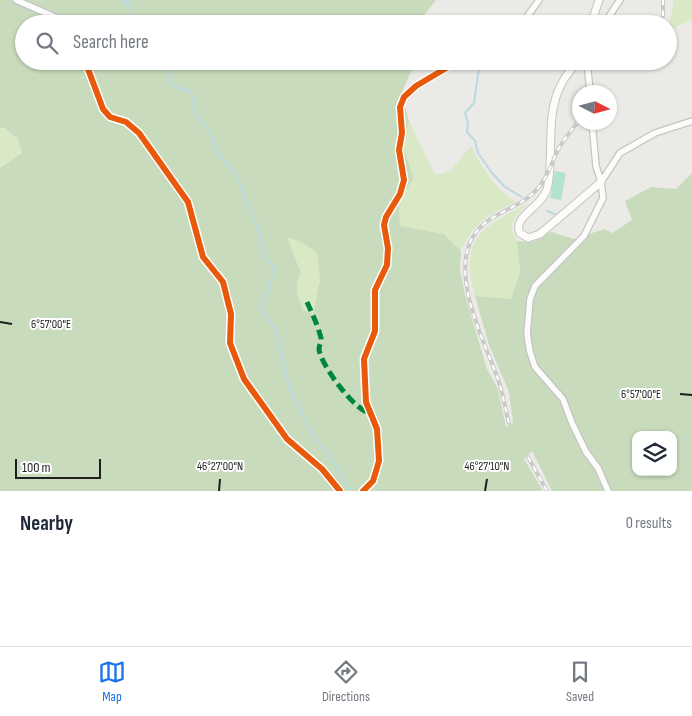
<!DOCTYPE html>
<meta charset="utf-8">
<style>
:root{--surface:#fff;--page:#f2f2f3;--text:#1f2937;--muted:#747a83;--line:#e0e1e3;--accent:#1a73e8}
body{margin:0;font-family:"Sofia Sans Condensed",sans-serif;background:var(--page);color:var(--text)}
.controls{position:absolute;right:15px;bottom:15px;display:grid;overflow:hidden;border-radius:10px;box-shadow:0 1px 4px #0004}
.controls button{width:45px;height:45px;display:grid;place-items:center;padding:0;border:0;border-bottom:1px solid var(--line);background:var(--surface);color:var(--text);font:25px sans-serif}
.compass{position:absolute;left:572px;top:85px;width:45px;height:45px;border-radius:50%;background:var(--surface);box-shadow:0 1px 4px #0004;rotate:96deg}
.scale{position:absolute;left:15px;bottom:12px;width:86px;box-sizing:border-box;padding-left:5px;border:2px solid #1e1e1e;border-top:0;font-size:14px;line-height:18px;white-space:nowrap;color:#1e1e1e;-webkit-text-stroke:4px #fff;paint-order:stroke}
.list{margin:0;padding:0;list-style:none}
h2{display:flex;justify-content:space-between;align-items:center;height:65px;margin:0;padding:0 20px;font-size:21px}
h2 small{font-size:16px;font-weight:400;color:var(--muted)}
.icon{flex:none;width:28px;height:28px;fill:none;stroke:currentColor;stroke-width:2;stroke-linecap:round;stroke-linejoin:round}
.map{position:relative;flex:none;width:692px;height:491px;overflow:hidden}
.search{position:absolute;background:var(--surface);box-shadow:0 1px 4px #0004;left:15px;right:15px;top:15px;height:55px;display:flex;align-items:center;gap:12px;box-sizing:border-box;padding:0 18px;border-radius:28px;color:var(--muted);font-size:19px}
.sheet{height:155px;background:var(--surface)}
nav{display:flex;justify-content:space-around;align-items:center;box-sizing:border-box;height:70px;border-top:1px solid var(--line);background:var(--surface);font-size:14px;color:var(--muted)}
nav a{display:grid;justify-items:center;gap:2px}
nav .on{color:var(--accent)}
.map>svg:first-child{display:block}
.grass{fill:#dae9c5}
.forest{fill:#c8dbbc;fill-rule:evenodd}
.pitch{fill:#b2e3cd}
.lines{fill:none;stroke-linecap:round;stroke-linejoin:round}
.stream{stroke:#bad9e0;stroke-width:2}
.minor-casing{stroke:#c5c4c3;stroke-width:8}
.tertiary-casing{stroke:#c5c4c3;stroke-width:9}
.minor{stroke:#fcfcfb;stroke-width:5.5}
.tertiary{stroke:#fcfcfb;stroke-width:7}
.rail-casing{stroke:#cacac9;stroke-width:4}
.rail{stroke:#fff;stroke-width:2;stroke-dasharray:5.5;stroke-linecap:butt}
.quiet{stroke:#00873e;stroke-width:5;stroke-dasharray:10 5;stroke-linecap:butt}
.cycleway-casing{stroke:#fff;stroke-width:9}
.cycleway{stroke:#e8590c;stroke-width:6}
.ticks{fill:none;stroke:#1e1e1e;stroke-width:2}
.ticks-label{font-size:12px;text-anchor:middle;fill:#1e1e1e;stroke:#fff;stroke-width:4;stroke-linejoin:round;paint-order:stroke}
</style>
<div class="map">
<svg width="692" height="491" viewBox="0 0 692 491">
<rect width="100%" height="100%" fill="#eceae7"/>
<path class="grass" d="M674,0h18v19l-24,12z
M409,121l26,54 15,-4 21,-25c12,22 23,43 45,56 -28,13 -42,20 -55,49l-17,-17 -44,-8 -1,-22 14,-26 -10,-35z
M0,128h5l13,11 4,15 -22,14z
M527,204l-12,14 -4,10 6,13 3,31 -9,28 -36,-4c-15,-58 4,-68 52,-92z
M286,236l15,6 16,11 3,27 -7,34 -10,-3 -7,-19 1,-30z"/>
<path class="forest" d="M0,0h436l-19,24h-393v37h392l-15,33 8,27 -6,22 10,35 -14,26 1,22 44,8 17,17 -1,19 5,25 22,74 11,20 8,38 7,-4 -4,-31 -20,-47 -14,-49 36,3 9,-27 -3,-31 16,1 18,-10 23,7 30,-10 8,4 20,-13 -7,-19 26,-14 25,2 16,-16v318h-140l-20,-40 -8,8 19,32h-543v-323l22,-15 -4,-14 -13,-11h-5zM287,237l14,5 16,11 3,27 -7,34 -10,-4c-5,-13 -10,-23 -2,-37zM636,435h37v37h-37z"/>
<path class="pitch" d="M555,171l11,2 -5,27 -11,-2z"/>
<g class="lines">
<path class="stream" d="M123,0l7,7 5,17
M124,2l7,-2
M470,18l2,6
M159,61l8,6 5,19 18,5 3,6 1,15 17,22 5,17 19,22 6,12 6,20 11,22 7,31 9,10 -5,22 -9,13 3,9 13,18 13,57 20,42 22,29 20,33
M480,61l-6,42 -9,10 3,9 -1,10 8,9 3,12 14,20 13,14 17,10
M547,211l8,3"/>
<defs>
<path id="minor" d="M16,0l55,24
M522,24l17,-24
M604,24l16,-24
M85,61l18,48 7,8 16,5 13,11 49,69 15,55 20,25 8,32 -1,29 14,36 43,60 35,30 18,22
M587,61l3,31
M592,122l4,44 5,16 2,16 -19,38 -49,50 -5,13 -3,35 3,18 5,15 28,32 9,24 14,29 12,16 10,23
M601,182l19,-29 35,-20 37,-12
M363,491l10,-10 6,-20 -2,-32 -11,-27 -2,-43 11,-28v-41l12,-25 1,-17 -4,-23 2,-8 14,-23 4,-14 -5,-30 3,-17 -2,-26 4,-10 12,-11 42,-25"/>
<path id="tertiary" d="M591,24l8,-24
M578,61c-6,7 -12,14 -16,22 -17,30 -8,69 -14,102 -3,22 -37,31 -28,48l8,5 12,-4 61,-52"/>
</defs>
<use href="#minor" class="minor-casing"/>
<use href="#tertiary" class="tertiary-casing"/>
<use href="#minor" class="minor"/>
<use href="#tertiary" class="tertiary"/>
<defs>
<path id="rail" d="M663,16v-16
M509,423c-4,-14 -6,-30 -11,-44 -14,-39 -52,-110 -21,-148 16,-20 45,-23 61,-43 10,-11 14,-27 21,-40 6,-10 13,-19 21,-28
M528,457l19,34"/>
</defs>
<use href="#rail" class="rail-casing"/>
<use href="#rail" class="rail"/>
<path class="quiet" d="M307,302c5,11 11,24 14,36 1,4 -2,7 -2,11 1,15 37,64 52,64"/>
<defs>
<path id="cycleway" d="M85,61l18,48 7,8 16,5 13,11 49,69 15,55 20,25 8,32 -1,29 14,36 43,60 35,30 18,22
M363,491l10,-10 6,-20 -2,-32 -11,-27 -2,-43 11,-28v-41l12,-25 1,-17 -4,-23 2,-8 14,-23 4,-14 -5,-30 3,-17 -2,-26 4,-10 12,-11 42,-25"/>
</defs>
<use href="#cycleway" class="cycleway-casing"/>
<use href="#cycleway" class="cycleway"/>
</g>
<path class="ticks" d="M0,322l12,2M680,394l12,1M219,491l1,-12M485,491l2,-12"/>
<g class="ticks-label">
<text x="51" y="328">6°57'00"E</text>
<text x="641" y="398">6°57'00"E</text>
<text x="220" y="470">46°27'00"N</text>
<text x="487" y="470">46°27'10"N</text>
</g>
</svg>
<div class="controls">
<button><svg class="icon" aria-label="layers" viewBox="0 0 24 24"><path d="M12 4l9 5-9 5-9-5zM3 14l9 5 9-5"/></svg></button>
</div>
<svg class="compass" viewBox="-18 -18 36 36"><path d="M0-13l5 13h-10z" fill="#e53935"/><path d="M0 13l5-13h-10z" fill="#747a83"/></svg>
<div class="scale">100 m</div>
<div class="search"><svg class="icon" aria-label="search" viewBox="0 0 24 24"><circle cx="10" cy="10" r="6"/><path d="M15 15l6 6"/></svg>Search here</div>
</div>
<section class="sheet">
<h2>Nearby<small>0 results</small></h2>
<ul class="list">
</ul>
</section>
<nav>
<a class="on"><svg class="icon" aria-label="map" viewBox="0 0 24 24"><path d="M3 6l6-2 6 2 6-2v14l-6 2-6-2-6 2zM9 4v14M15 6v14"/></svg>Map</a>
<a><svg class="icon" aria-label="directions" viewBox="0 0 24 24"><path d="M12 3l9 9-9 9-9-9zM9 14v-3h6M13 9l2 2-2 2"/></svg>Directions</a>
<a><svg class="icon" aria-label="saved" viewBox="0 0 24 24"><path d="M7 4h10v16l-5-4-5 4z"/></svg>Saved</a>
</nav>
